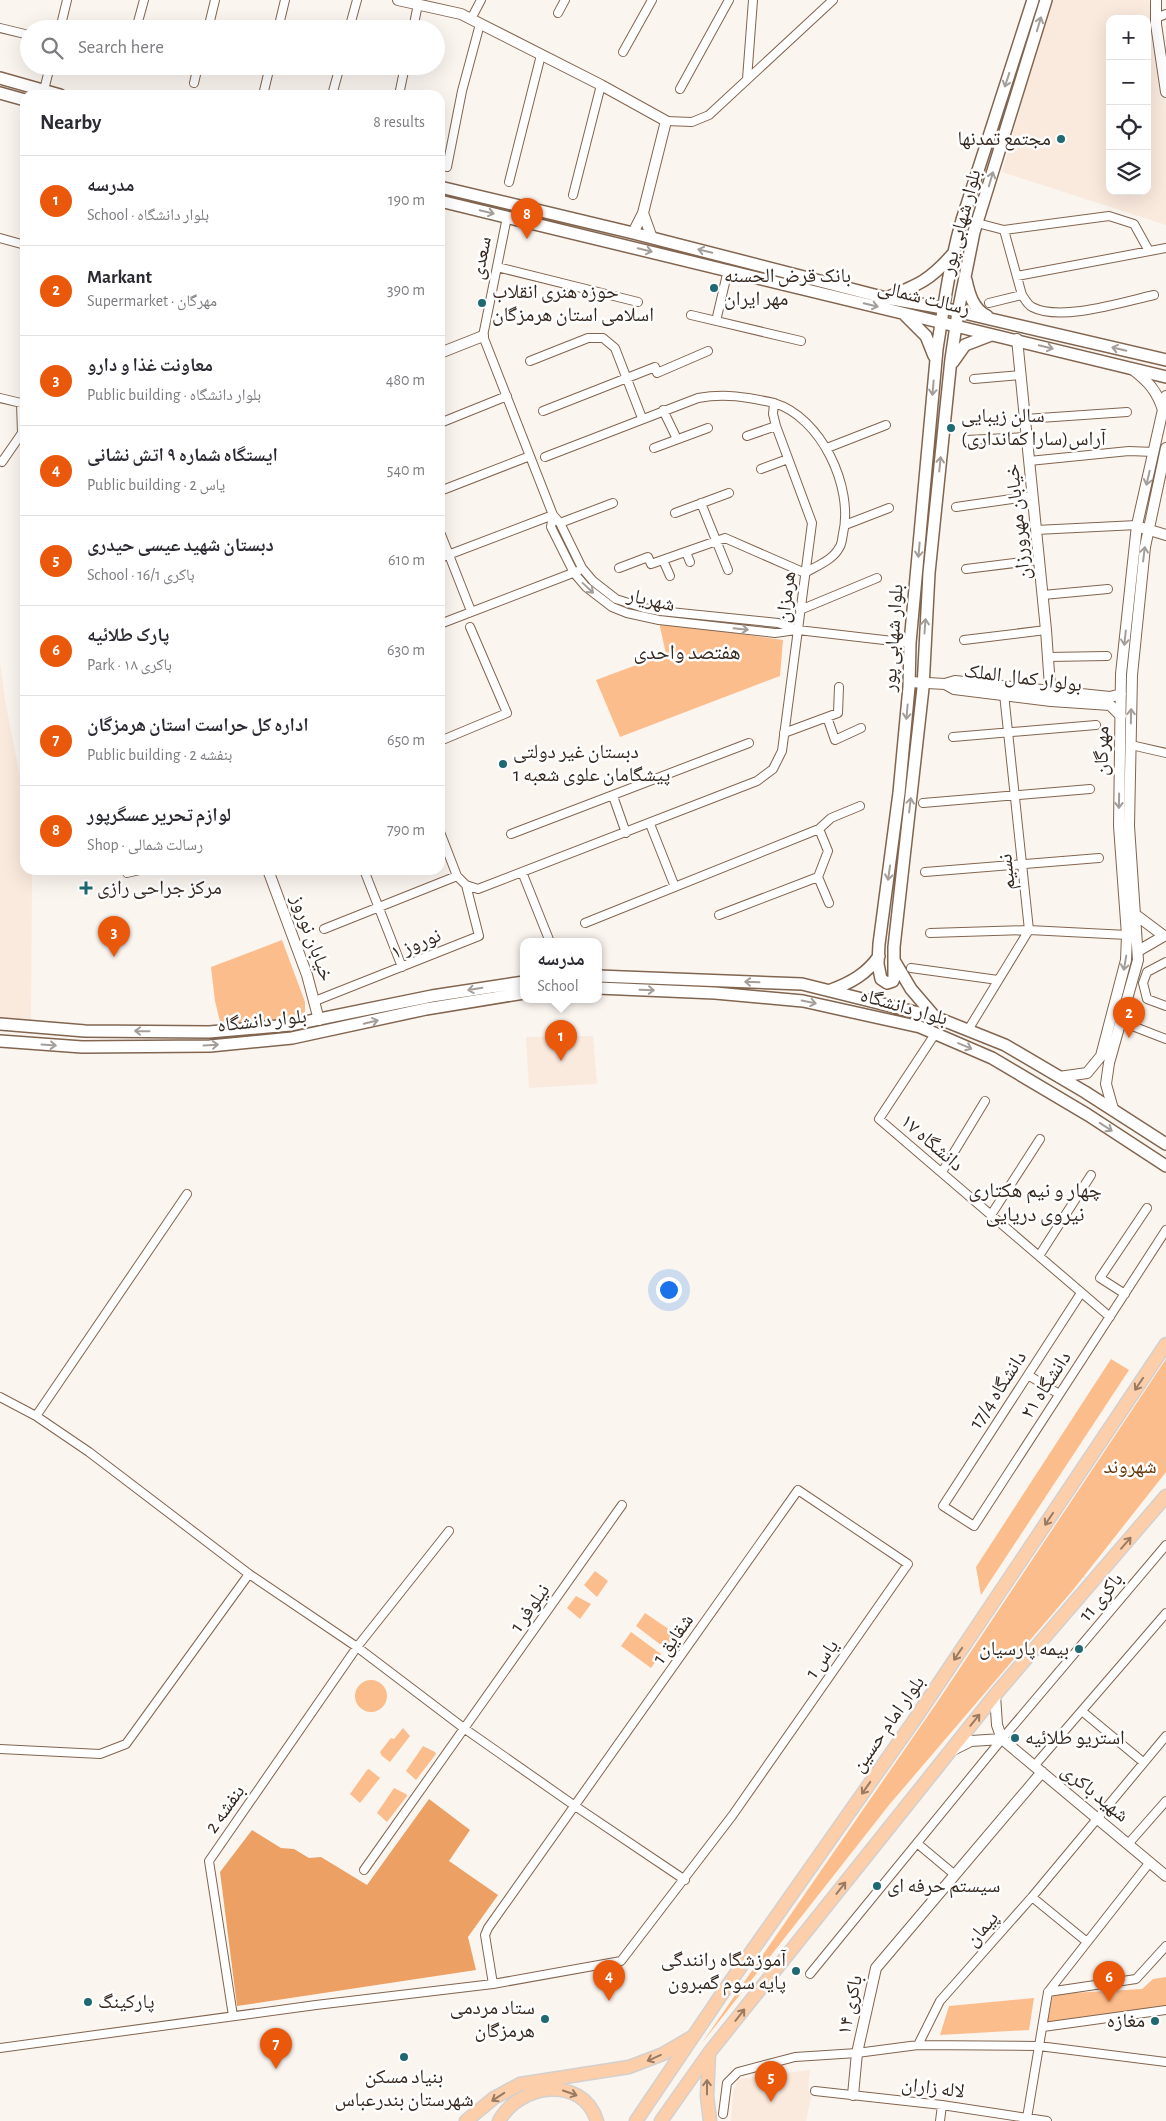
<!DOCTYPE html>
<meta charset="utf-8">
<style>
:root{--surface:#fff;--page:#f2f2f3;--text:#2b2b33;--muted:#7c7c81;--line:#e1e1e2;--accent:#ea580c}
body{margin:0;font-family:"Alegreya Sans","Noto Naskh Arabic",sans-serif;background:var(--page);color:var(--text)}
.controls{position:absolute;right:15px;top:15px;display:grid;overflow:hidden;border-radius:10px;box-shadow:0 5px 20px #0002}
.controls button{width:45px;height:45px;display:grid;place-items:center;padding:0;border:0;border-bottom:1px solid var(--line);background:var(--surface);color:var(--text);font:25px sans-serif}
.you{position:absolute;left:668px;top:1289px;width:18px;height:18px;margin:-12px;border:4px solid #fff;border-radius:50%;background:#1a73e8;box-shadow:0 0 0 8px #1a73e833}
.badge{display:grid;place-items:center;width:32px;height:32px;border-radius:50%;background:var(--accent);color:#fff;font-size:16px;font-weight:700}
.pin{position:absolute;translate:-50% -41px;filter:drop-shadow(0 1px 2px #0008)}
.pin::after{content:'';position:absolute;top:26px;width:18px;height:15px;background:inherit;clip-path:polygon(0 0,100% 0,50% 100%)}
.popup{position:absolute;left:520px;top:938px;width:82px;height:65px;box-sizing:border-box;display:grid;place-content:center;border-radius:10px;background:var(--surface);filter:drop-shadow(0 1px 4px #0005);font-size:16px;white-space:nowrap;color:var(--muted)}
.popup b{font-size:19px;color:var(--text)}
.popup::after{content:'';position:absolute;left:50%;top:100%;margin-left:-10px;border:10px solid transparent;border-top-color:var(--surface)}
.list{margin:0;padding:0;list-style:none}
h2{display:flex;justify-content:space-between;align-items:center;height:65px;margin:0;padding:0 20px;font-size:21px}
h2 small{font-size:16px;font-weight:400;color:var(--muted)}
.list li{display:grid;grid-template-columns:32px 1fr auto;gap:15px;align-items:center;box-sizing:border-box;height:90px;padding:0 20px;border-top:1px solid var(--line)}
.list b{display:block;font-size:19px;white-space:nowrap}
.list p{margin:0;font-size:16px;white-space:nowrap;color:var(--muted)}
.list em{font-size:16px;font-style:normal;color:var(--muted)}
.icon{flex:none;width:28px;height:28px;fill:none;stroke:currentColor;stroke-width:2;stroke-linecap:round;stroke-linejoin:round}
.map{position:relative;flex:none;width:1166px;height:2121px;overflow:hidden}
.search{position:absolute;background:var(--surface);box-shadow:0 5px 20px #0002;left:20px;top:20px;width:425px;height:55px;display:flex;align-items:center;gap:12px;box-sizing:border-box;padding:0 18px;border-radius:28px;color:var(--muted);font-size:19px}
.panel{position:absolute;background:var(--surface);box-shadow:0 5px 20px #0002;left:20px;top:90px;width:425px;height:785px;border-radius:15px}
.map>svg:first-child{display:block}
.built{fill:#fae9dd;fill-rule:evenodd}
.green{fill:#fcbd8d}
.forest{fill:#eca063}
.lines{fill:none;stroke-linecap:round;stroke-linejoin:round}
.minor-casing{stroke:#82654f;stroke-width:10}
.tertiary-casing{stroke:#82654f;stroke-width:12}
.secondary-casing{stroke:#82654f;stroke-width:14}
.primary-casing{stroke:#d3d0ce;stroke-width:15}
.minor{stroke:#fff;stroke-width:8}
.tertiary{stroke:#fff;stroke-width:10}
.secondary{stroke:#fff;stroke-width:11}
.primary{stroke:#fdceaa;stroke-width:12}
.oneway{stroke:#a49e9a}
.oneway2{stroke:#997b64}
.poi-dot{fill:#1f6973;stroke:#fff;stroke-width:2}
.labels{text-anchor:middle;dominant-baseline:central;stroke-width:5;stroke-linejoin:round;paint-order:stroke}
.poi-label{font-size:20px;fill:#35281f;stroke:#fff;text-anchor:start}
.street-label{font-size:20px;fill:#35281f;stroke:#fff}
.park-label{font-size:20px;fill:#683706;stroke:#fff}
.neighbourhood-label{font-size:21px;fill:#35281f;stroke:#fff}
</style>
<div class="map">
<svg width="1166" height="2121" viewBox="0 0 1166 2121">
<rect width="100%" height="100%" fill="#fbf5f0"/>
<path class="built" d="M1051,0h98l17,106v119l-164,-53zM1110,19h37v172h-37z
M0,662l5,38 20,102v68h7l-1,151 -31,-4z
M593,1036l4,48 -68,4 -3,-51z
M810,2070l-2,20 4,3 -6,28h-75l2,-28 5,-14z"/>
<path class="green" d="M659,622l124,18 -3,36 -160,61 -24,-57 70,-26z
M282,940l23,62v11l-7,4 -77,9 -6,-25 -4,-34z
M1111,1359l18,11 -148,225 -5,-28z
M1166,1359v113l-93,118 -184,215 -187,238 234,-339z
M595,1571l13,10 -11,16 -13,-12z
M576,1596l15,8 -11,15 -13,-11z
M645,1613l31,21 -11,14 -29,-22z
M631,1632l30,22 -10,14 -30,-22z
M355 1696a16 16 0 1 1 32 0a16 16 0 1 1-32 0Z
M403,1728l7,8 -20,26 -8,-6 -2,-4 11,-14 3,1z
M423,1746l12,6 1,2 -20,26 -10,-9z
M369,1769l11,9 -20,25 -10,-9 17,-24z
M394,1788l12,6 1,2 -20,26 -10,-9z
M1166,1977v32l-120,15 7,-30 89,-5 11,-10z
M1034,1998l-5,32 -89,5 9,-29z"/>
<path class="forest" d="M429,1799l41,31 -21,31 49,34 -30,42 8,33 -239,36 -17,-134 32,-42 29,18 13,1 15,9 12,-1 46,28z"/>
<g class="lines">
<defs>
<path id="minor" d="M558,13l7,-13
M1156,18l10,-4
M471,19l10,-19
M0,28l29,7
M60,29l7,-29
M136,29l8,-29
M208,29l7,-29
M278,29l7,-29
M349,29l8,-29
M413,29l5,-25
M623,52l29,-52
M747,79l6,-79
M194,83l4,-17
M680,89l49,-89
M44,90l6,-24
M263,95l7,-29
M332,95l8,-29
M399,95l6,-29
M666,121l26,1 17,-7 124,-115
M447,167l15,-76 18,-67
M509,182l32,-127
M573,195l28,-110
M507,217l-24,119 70,179 7,8 22,45 11,13 23,18 28,9 16,3 118,12 20,7 112,13
M977,223l27,7 105,-14 25,8 15,27
M1004,230l18,65c3,4 5,9 10,12 28,15 91,-5 122,-12
M0,238l25,7
M497,267l141,35
M1017,276l149,-28
M989,303l33,-8
M691,315l110,26
M716,321l12,-51
M530,361l58,-23h15l12,10 27,70
M974,379l46,-4
M0,398l21,5 1,30 -20,29 -2,-1
M663,410l14,29
M543,411l112,-44 2,6 51,-22
M1025,419l102,-7
M440,423l67,-27
M747,436l29,-10
M966,440l61,-3
M654,448l54,-20
M827,448l59,-23
M1029,461l100,-10 25,1
M761,469l27,-10
M440,491l90,-35
M701,503l27,67
M956,507l77,-11
M675,513l54,-20
M553,515l-2,12 23,46 12,14 26,20 15,6 32,7 116,13 21,-3
M560,523l53,-20
M845,525l44,-17
M1036,530l101,-5
M440,532l31,79
M686,552l4,10
M440,558l113,-43
M663,560l7,16
M619,568l29,-11 3,7 74,-26 80,35c11,-7 28,-13 34,-25 3,-3 3,-10 4,-14 11,-47 -22,-117 -69,-131
M966,569l73,-9
M1043,595l65,-6
M800,610l77,-32
M440,624l138,-53
M964,640l82,-10
M1048,657l59,-1
M827,717l8,23 26,-12
M784,733l54,-20 1,-26
M953,737l143,-12
M440,741l67,-28 -37,-86
M1131,745l35,8
M613,796l13,37
M923,803l167,-14
M650,824l25,63
M819,829l9,22 -10,26 11,26
M440,832l17,44 9,9 12,4 279,-108 16,-12 9,-18 30,-228 -36,-97 -3,-12 1,-11c-27,-6 -49,-10 -76,-5l-153,59
M511,834l238,-91
M364,870l38,97
M522,872l28,70
M925,872l174,-14
M127,873l13,-3
M719,915l99,-38
M585,923l234,-94 12,-11 29,-12
M324,929l133,-53
M930,933l99,-3 98,5
M1166,962l-19,10 -4,11 4,16 19,7
M911,968l87,12
M315,1001l164,-65 -13,-51
M1122,1022l44,17
M968,1030l61,-100 -25,-236
M935,1034l-56,85 231,198
M942,1172l43,-71
M991,1215l49,-76
M1039,1256l52,-81
M1081,1293l-138,213 31,20 192,-296
M1125,1294l-25,-16 47,-70
M1028,1375l31,19
M0,1397l36,19 53,36 160,122 108,73 108,82 110,77 110,74
M36,1416l151,-222
M1083,1712l60,50
M0,1749l100,5 26,-10 123,-170
M1035,1765l131,-152
M1129,1843l37,-42
M918,1844l37,31
M364,1870l258,-365
M1032,1897l55,45
M810,1974l192,-235 164,-194
M1048,1992l88,-13 30,-33
M233,2016l-24,-155 148,-214 92,-116
M1043,2027l123,-17
M918,2045l22,-44 92,-104 134,-161
M0,2048l316,-43 177,-21 128,-23 111,-145 176,-252 -110,-74 -310,438 -3,7 8,49
M815,2091l127,14 105,16
M723,2114l4,-31 11,-11 57,-15 62,-4 61,-8 121,1 127,16
M1027,2118l21,-126 102,-130
M940,2121l2,-16"/>
<path id="tertiary" d="M398,0l63,14 140,71 65,36 -23,92 -10,20
M1156,0v24l10,68
M643,213l9,25
M1017,339l29,291 5,71
M440,353l43,-17
M1132,369c16,12 25,22 31,41
M1143,528l23,7
M910,682l35,2 9,5 97,12 59,4 11,11
M945,684l10,-3 155,16 11,-3
M268,870l39,105 12,45
M1136,915l28,21 -26,15
M1059,1077l28,-4 14,-17 25,-96 1,-25 -8,-109 2,-152 16,-149 29,-129
M1113,1109l-7,-25 3,-21 29,-103 -9,-134 3,-151 13,-128 21,-99
M995,1695l2,30 5,14 164,137
M953,1750l18,-9 31,-2
M853,2095l4,-42 19,-85 166,-196"/>
<path id="secondary" d="M1033,0l-71,220c-12,42 -18,85 -25,129l-27,294 -1,44 -10,106 -20,151 -1,20 3,15 6,4 6,-2 1,-3v-31l29,-259 6,-115 22,-214 7,-47 16,-80 72,-232
M0,78l60,17
M0,93l25,7
M440,187l193,46 253,65 57,10 223,52
M440,201l726,176
M966,280c3,14 7,29 21,36
M886,298c32,-13 43,-17 66,-43
M905,315l21,21 8,20
M953,362l12,-17 26,-10
M895,962l16,27 24,28
M598,976l204,8 133,33 70,28 80,47 81,52
M598,988l117,5 88,8 117,26 72,31 96,57 78,51
M831,990c19,-7 36,-16 48,-34
M0,1024l85,7 124,1 81,-7 142,-29 92,-14
M0,1041l82,6 128,-1 82,-8 134,-29 98,-16"/>
<path id="primary" d="M709,2053l-2,43 3,25
M466,2121l28,-23 26,-14 109,-17 34,-13 29,-17
M499,2121c20,-37 83,-47 98,0
M636,2121l92,-136 185,-263 253,-378
M661,2121l48,-68 286,-358 171,-199"/>
</defs>
<use href="#minor" class="minor-casing"/>
<use href="#tertiary" class="tertiary-casing"/>
<use href="#secondary" class="secondary-casing"/>
<use href="#primary" class="primary-casing"/>
<use href="#minor" class="minor"/>
<use href="#tertiary" class="tertiary"/>
<use href="#secondary" class="secondary"/>
<use href="#primary" class="primary"/>
</g>
<defs><path id="oneway-shaft" d="M-6 0H5M1.5-3L5.5 0L1.5 3" fill="none" stroke-width="1.6" stroke-linecap="round" stroke-linejoin="round" transform="scale(1.25)"/></defs>
<g class="oneway">
<use href="#oneway-shaft" transform="translate(1039 24) rotate(-73)"/>
<use href="#oneway-shaft" transform="translate(1007 80) rotate(108)"/>
<use href="#oneway-shaft" transform="translate(991 179) rotate(-73)"/>
<use href="#oneway-shaft" transform="translate(487 212) rotate(13)"/>
<use href="#oneway-shaft" transform="translate(645 250) rotate(14)"/>
<use href="#oneway-shaft" transform="translate(705 251) rotate(-166)"/>
<use href="#oneway-shaft" transform="translate(871 305) rotate(14)"/>
<use href="#oneway-shaft" transform="translate(1046 347) rotate(14)"/>
<use href="#oneway-shaft" transform="translate(1119 349) rotate(-167)"/>
<use href="#oneway-shaft" transform="translate(933 388) rotate(95)"/>
<use href="#oneway-shaft" transform="translate(940 464) rotate(-84)"/>
<use href="#oneway-shaft" transform="translate(1148 478) rotate(103)"/>
<use href="#oneway-shaft" transform="translate(919 550) rotate(95)"/>
<use href="#oneway-shaft" transform="translate(1144 554) rotate(-83)"/>
<use href="#oneway-shaft" transform="translate(588 588) rotate(43)"/>
<use href="#oneway-shaft" transform="translate(925 626) rotate(-86)"/>
<use href="#oneway-shaft" transform="translate(741 629) rotate(6)"/>
<use href="#oneway-shaft" transform="translate(1125 638) rotate(96)"/>
<use href="#oneway-shaft" transform="translate(907 712) rotate(95)"/>
<use href="#oneway-shaft" transform="translate(1131 716) rotate(-89)"/>
<use href="#oneway-shaft" transform="translate(1119 801) rotate(91)"/>
<use href="#oneway-shaft" transform="translate(910 805) rotate(-83)"/>
<use href="#oneway-shaft" transform="translate(889 873) rotate(98)"/>
<use href="#oneway-shaft" transform="translate(1125 963) rotate(100)"/>
<use href="#oneway-shaft" transform="translate(752 982) rotate(-178)"/>
<use href="#oneway-shaft" transform="translate(475 989) rotate(170)"/>
<use href="#oneway-shaft" transform="translate(647 990) rotate(2)"/>
<use href="#oneway-shaft" transform="translate(809 1002) rotate(11)"/>
<use href="#oneway-shaft" transform="translate(371 1022) rotate(-13)"/>
<use href="#oneway-shaft" transform="translate(142 1031) rotate(-179)"/>
<use href="#oneway-shaft" transform="translate(49 1045) rotate(4)"/>
<use href="#oneway-shaft" transform="translate(211 1045) rotate(-3)"/>
<use href="#oneway-shaft" transform="translate(965 1046) rotate(23)"/>
<use href="#oneway-shaft" transform="translate(1106 1127) rotate(33)"/>
</g>
<g class="oneway2">
<use href="#oneway-shaft" transform="translate(1139 1384) rotate(124)"/>
<use href="#oneway-shaft" transform="translate(1049 1519) rotate(124)"/>
<use href="#oneway-shaft" transform="translate(1126 1543) rotate(-49)"/>
<use href="#oneway-shaft" transform="translate(958 1654) rotate(124)"/>
<use href="#oneway-shaft" transform="translate(975 1720) rotate(-51)"/>
<use href="#oneway-shaft" transform="translate(866 1788) rotate(125)"/>
<use href="#oneway-shaft" transform="translate(841 1888) rotate(-52)"/>
<use href="#oneway-shaft" transform="translate(740 2015) rotate(-52)"/>
<use href="#oneway-shaft" transform="translate(654 2058) rotate(156)"/>
<use href="#oneway-shaft" transform="translate(707 2087) rotate(-90)"/>
<use href="#oneway-shaft" transform="translate(570 2093) rotate(19)"/>
<use href="#oneway-shaft" transform="translate(498 2097) rotate(147)"/>
</g>
<g class="poi-dot">
<circle cx="1061" cy="139" r="5"/>
<circle cx="714" cy="288" r="5"/>
<circle cx="482" cy="303" r="5"/>
<circle cx="951" cy="428" r="5"/>
<circle cx="503" cy="764" r="5"/>
<path d="M83.5 880.5h5v5h5v5h-5v5h-5v-5h-5v-5h5z"/>
<circle cx="1079" cy="1649" r="5"/>
<circle cx="1015" cy="1738" r="5"/>
<circle cx="877" cy="1886" r="5"/>
<circle cx="796" cy="1971" r="5"/>
<circle cx="88" cy="2002" r="5"/>
<circle cx="545" cy="2019" r="5"/>
<circle cx="1155" cy="2021" r="5"/>
<circle cx="404" cy="2057" r="5"/>
</g>
<g class="labels">
<g class="poi-label">
<text x="1051" y="139" text-anchor="end">مجتمع تمدنها</text>
<text x="724" y="276">بانک قرض الحسنه<tspan x="724" dy="23">مهر ایران</tspan></text>
<text x="492" y="292">حوزه هنری انقلاب<tspan x="492" dy="23">اسلامی استان هرمزگان</tspan></text>
<text x="961" y="416">سالن زیبایی<tspan x="961" dy="23">آراس(سارا کمانداری)</tspan></text>
<text x="513" y="752">دبستان غیر دولتی<tspan x="513" dy="23">پیشگامان علوی شعبه 1</tspan></text>
<text x="97" y="888">مرکز جراحی رازی</text>
<text x="1069" y="1649" text-anchor="end">بیمه پارسیان</text>
<text x="1025" y="1738">استریو طلائیه</text>
<text x="887" y="1886">سیستم حرفه ای</text>
<text x="786" y="1960" text-anchor="end">آموزشگاه رانندگی<tspan x="786" dy="23">پایه سوم گمبرون</tspan></text>
<text x="98" y="2002">پارکینگ</text>
<text x="535" y="2008" text-anchor="end">ستاد مردمی<tspan x="535" dy="23">هرمزگان</tspan></text>
<text x="1145" y="2021" text-anchor="end">مغازه</text>
<text x="404" y="2077" text-anchor="middle">بنیاد مسکن<tspan x="404" dy="23">شهرستان بندرعباس</tspan></text>
</g>
<g class="street-label">
<text transform="translate(961 222) rotate(-75)">بلوار شهابی پور</text>
<text transform="translate(481 258) rotate(-79)">سعدی</text>
<text transform="translate(924 298) rotate(14)">رسالت شمالی</text>
<text transform="translate(1018 522) rotate(-96)">خیابان مهرورزان</text>
<text transform="translate(786 597) rotate(-83)">هرمزان</text>
<text transform="translate(651 600) rotate(13)">شهریار</text>
<text transform="translate(893 638) rotate(-86)">بلوار شهابی پور</text>
<text transform="translate(1023 678) rotate(7)">بولوار کمال الملک</text>
<text transform="translate(1102 751) rotate(-89)">مهرگان</text>
<text transform="translate(1007 872) rotate(-96)">نسیم</text>
<text transform="translate(312 938) rotate(70)">خیابان نوروز</text>
<text transform="translate(416 944) rotate(-22)">نوروز ۱</text>
<text transform="translate(904 1007) rotate(16)">بلوار دانشگاه</text>
<text transform="translate(262 1021) rotate(-6)">بلوار دانشگاه</text>
<text transform="translate(932 1143) rotate(41)">دانشگاه ۱۷</text>
<text transform="translate(1046 1385) rotate(-57)">دانشگاه ۲۱</text>
<text transform="translate(998 1390) rotate(-57)">دانشگاه 17/4</text>
<text transform="translate(1101 1597) rotate(-50)">باکری 11</text>
<text transform="translate(530 1608) rotate(-55)">نیلوفر 1</text>
<text transform="translate(673 1639) rotate(-55)">شقایق 1</text>
<text transform="translate(822 1659) rotate(-55)">یاس 1</text>
<text transform="translate(888 1724) rotate(-55)">بلوار امام حسین</text>
<text transform="translate(1095 1793) rotate(39)">شهید باکری</text>
<text transform="translate(225 1809) rotate(-55)">بنفشه 2</text>
<text transform="translate(982 1929) rotate(-49)">پیمان</text>
<text transform="translate(850 2005) rotate(-78)">باکری ۱۴</text>
<text transform="translate(933 2088) rotate(7)">لاله زاران</text>
</g>
<g class="park-label">
<text x="1130" y="1467">شهروند</text>
</g>
<g class="neighbourhood-label">
<text x="687" y="652">هفتصد واحدی</text>
<text x="1035" y="1190">چهار و نیم هکتاری<tspan x="1035" dy="24">نیروی دریایی</tspan></text>
</g>
</g>
</svg>
<div class="controls">
<button>+</button>
<button>−</button>
<button><svg class="icon" aria-label="locate" viewBox="0 0 24 24"><circle cx="12" cy="12" r="6"/><path d="M12 2v4M12 18v4M2 12h4M18 12h4"/></svg></button>
<button><svg class="icon" aria-label="layers" viewBox="0 0 24 24"><path d="M12 4l9 5-9 5-9-5zM3 14l9 5 9-5"/></svg></button>
</div>
<div class="you"></div>
<div class="pin badge" style="left:561px;top:1061px">1</div>
<div class="popup"><b>مدرسه</b>School</div>
<div class="pin badge" style="left:1129px;top:1038px">2</div>
<div class="pin badge" style="left:114px;top:957px">3</div>
<div class="pin badge" style="left:609px;top:2001px">4</div>
<div class="pin badge" style="left:771px;top:2102px">5</div>
<div class="pin badge" style="left:1109px;top:2002px">6</div>
<div class="pin badge" style="left:276px;top:2069px">7</div>
<div class="pin badge" style="left:527px;top:239px">8</div>
<div class="search"><svg class="icon" aria-label="search" viewBox="0 0 24 24"><circle cx="10" cy="10" r="6"/><path d="M15 15l6 6"/></svg>Search here</div>
<section class="panel">
<h2>Nearby<small>8 results</small></h2>
<ul class="list">
<li><span class="badge">1</span><div><b>مدرسه</b><p>School · بلوار دانشگاه</p></div><em>190 m</em></li>
<li><span class="badge">2</span><div><b>Markant</b><p>Supermarket · مهرگان</p></div><em>390 m</em></li>
<li><span class="badge">3</span><div><b>معاونت غذا و دارو</b><p>Public building · بلوار دانشگاه</p></div><em>480 m</em></li>
<li><span class="badge">4</span><div><b>ایستگاه شماره ۹ اتش نشانی</b><p>Public building · یاس 2</p></div><em>540 m</em></li>
<li><span class="badge">5</span><div><b>دبستان شهید عیسی حیدری</b><p>School · باکری 16/1</p></div><em>610 m</em></li>
<li><span class="badge">6</span><div><b>پارک طلائیه</b><p>Park · باکری ۱۸</p></div><em>630 m</em></li>
<li><span class="badge">7</span><div><b>اداره کل حراست استان هرمزگان</b><p>Public building · بنفشه 2</p></div><em>650 m</em></li>
<li><span class="badge">8</span><div><b>لوازم تحریر عسگرپور</b><p>Shop · رسالت شمالی</p></div><em>790 m</em></li>
</ul>
</section>
</div>
